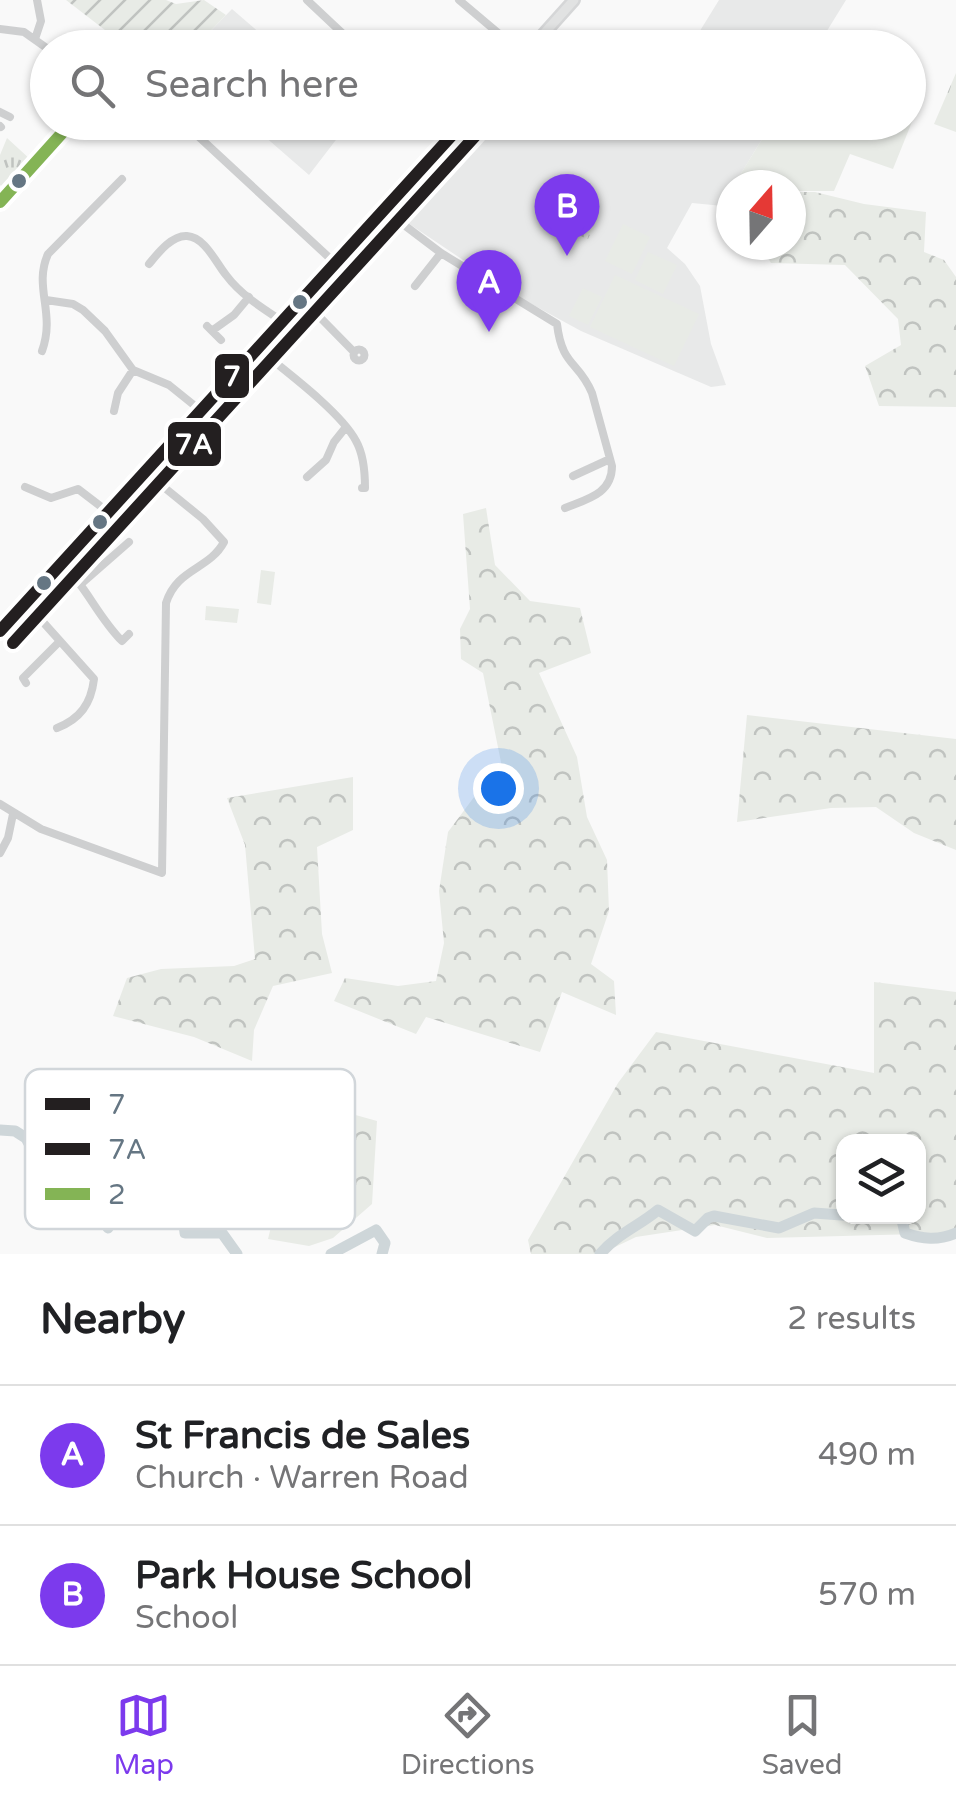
<!DOCTYPE html>
<meta charset="utf-8">
<style>
:root{--surface:#fff;--page:#f2f2f2;--text:#202124;--muted:#757577;--line:#e0e0e0;--accent:#7c3aed}
body{margin:0;font-family:"Varela Round",sans-serif;background:var(--page);color:var(--text)}
.controls{position:absolute;right:30px;bottom:30px;display:grid;overflow:hidden;border-radius:20px;box-shadow:0 2px 8px #0004}
.controls button{width:90px;height:90px;display:grid;place-items:center;padding:0;border:0;border-bottom:2px solid var(--line);background:var(--surface);color:var(--text);font:50px sans-serif}
.compass{position:absolute;left:716px;top:170px;width:90px;height:90px;border-radius:50%;background:var(--surface);box-shadow:0 2px 8px #0004;rotate:20deg}
.you{position:absolute;left:498px;top:788px;width:35px;height:35px;margin:-25px;border:8px solid #fff;border-radius:50%;background:#1a73e8;box-shadow:0 0 0 15px #1a73e833}
.badge{display:grid;place-items:center;width:65px;height:65px;border-radius:50%;background:var(--accent);color:#fff;font-size:32px;font-weight:700}
.pin{position:absolute;translate:-50% -82px;filter:drop-shadow(0 2px 5px #0008)}
.pin::after{content:'';position:absolute;top:52px;width:35px;height:30px;background:inherit;clip-path:polygon(0 0,100% 0,50% 100%)}
.list{margin:0;padding:0;list-style:none}
h2{display:flex;justify-content:space-between;align-items:center;height:130px;margin:0;padding:0 40px;font-size:42px}
h2 small{font-size:32px;font-weight:400;color:var(--muted)}
.list li{display:grid;grid-template-columns:65px 1fr auto;gap:30px;align-items:center;box-sizing:border-box;height:140px;padding:0 40px;border-top:2px solid var(--line)}
.list b{display:block;font-size:38px;white-space:nowrap}
.list p{margin:0;font-size:32px;white-space:nowrap;color:var(--muted)}
.list em{font-size:32px;font-style:normal;color:var(--muted)}
.icon{flex:none;width:55px;height:55px;fill:none;stroke:currentColor;stroke-width:2;stroke-linecap:round;stroke-linejoin:round}
.map{position:relative;flex:none;width:956px;height:1254px;overflow:hidden}
.search{position:absolute;background:var(--surface);box-shadow:0 2px 8px #0004;left:30px;right:30px;top:30px;height:110px;display:flex;align-items:center;gap:25px;box-sizing:border-box;padding:0 35px;border-radius:55px;color:var(--muted);font-size:38px}
.sheet{height:410px;background:var(--surface)}
nav{display:flex;justify-content:space-around;align-items:center;box-sizing:border-box;height:140px;border-top:2px solid var(--line);background:var(--surface);font-size:28px;color:var(--muted)}
nav a{display:grid;justify-items:center;gap:5px}
nav .on{color:var(--accent)}
.map>svg:first-child{display:block}
.built{fill:#e8e9e9}
.grass{fill:#e8ebe6}
.forest{fill:url(#forest-crowns);fill-rule:evenodd}
.park{fill:url(#park-tufts)}
.garden{fill:url(#garden-furrows)}
.lines{fill:none;stroke-linecap:round;stroke-linejoin:round}
.river{stroke:#ced6d9;stroke-width:11}
.major-casing{stroke:#d5d6d7;stroke-width:14}
.minor{stroke:#cecfd0;stroke-width:8}
.major{stroke:#e1e2e2;stroke-width:9}
.bus-1-casing{stroke:#fff;stroke-width:20}
.bus-2-casing{stroke:#fff;stroke-width:20}
.bus-3-casing{stroke:#fff;stroke-width:20}
.bus-1{stroke:#231f20;stroke-width:12}
.bus-2{stroke:#231f20;stroke-width:12}
.bus-3{stroke:#84b455;stroke-width:12}
.bus-dot{fill:#657683;stroke:#fff;stroke-width:4}
.key{fill:#fff;stroke:#d1d6da;stroke-width:2.5}
.key-label{font-size:28px;fill:#657683}
.line-badge{stroke:#fff;stroke-width:4}
.badge-label{font-size:28px;text-anchor:middle;font-weight:bold;fill:#fff}
</style>
<div class="map">
<svg width="956" height="1254" viewBox="0 0 956 1254">
<defs>
<pattern id="forest-crowns" width="20" height="18" patternUnits="userSpaceOnUse" patternTransform="scale(2.5)"><rect width="20" height="18" fill="#e8ebe6"/><path d="M2 6a3 3 0 1 1 6 0M12 15a3 3 0 1 1 6 0" fill="none" stroke="#c0c3c0"/></pattern>
<pattern id="park-tufts" width="24" height="20" patternUnits="userSpaceOnUse" patternTransform="scale(2.5)"><rect width="24" height="20" fill="#e8ebe6"/><path d="M3 7l-1-3M5 7V3M7 7l1-3M15 17l-1-3M17 17v-4M19 17l1-3" fill="none" stroke="#c0c3c0"/></pattern>
<pattern id="garden-furrows" width="10" height="10" patternUnits="userSpaceOnUse" patternTransform="scale(2.5)"><rect width="10" height="10" fill="#e8ebe6"/><path d="M-1 1l2-2M0 10L10 0M9 11l2-2" fill="none" stroke="#c0c3c0"/></pattern>
</defs>
<rect width="100%" height="100%" fill="#f9f9f9"/>
<path class="built" d="M719,0h127l-29,47h-127z
M232,9l44,38h-81z
M249,123h95l-2,9 -33,43z
M475,123h117l33,14 12,-14h135l-38,62h-3l-8,21 -31,-3 -25,45 18,16 15,22 11,58 15,41 -15,2 -130,-56 -66,-36 6,-9 -21,-15 -7,9 -100,-67z"/>
<path class="grass" d="M909,85l15,7 -31,77 -43,-15 -16,37h-43v-6l-56,-2 37,-60 136,-1z
M623,224l27,13 -18,37 -27,-13z
M648,252l29,13 -14,29 -28,-14z
M615,275l84,39 -25,52 -84,-39z
M583,288l19,9 -14,28 -19,-9z
M261,570l14,2 -4,33 -14,-2z
M206,606l33,3 -2,14 -32,-3z"/>
<path class="forest" d="M791,192h24l49,12 62,8 -2,40 20,8 12,17v130l-77,-1 -14,-40 36,-21 -3,-26 -53,-54 -74,-2 -11,-18h31z
M486,508l9,57 35,36 50,7 11,45 -52,20 38,84 10,60 20,43 2,51 -18,53 23,17 2,34 -54,-23 -22,60 -114,-35 -10,17 -82,-33 11,-23 53,8 38,-5 8,-38 -5,-52 9,-59 35,-47 20,-13 -20,-99 -22,-14 -1,-30 10,-20 -7,-95z
M747,715l209,24v111l-42,-17 -38,-26 -45,1 -94,14z
M353,777v53l-36,17 5,87 10,39 -59,13 -19,44 -2,31 -58,-24 -81,-21 14,-38 34,-9 73,-3 21,-7 -10,-114 -18,-47z
M874,982l82,10v241l-189,5 -52,-13 -79,12 -23,11 -5,6h-77l-3,-14 90,-157 38,-51 218,41zM844,1142h74v74h-74z
M302,1100l75,21 -5,83 -39,34 -24,8 -41,-7z"/>
<path class="park" d="M956,73v59l-22,-8z
M7,138l24,22 -26,29 -5,-4v-30z
M566,196l34,16 -12,27 -38,-15z"/>
<path class="garden" d="M66,0h100l10,4 28,-4 22,15 -31,32h-68z"/>
<g class="lines">
<path class="river" d="M0,1130l15,1 11,7 12,22 27,29 26,11 17,28 15,-20 14,8 4,-2 8,-23 13,10 15,1 5,4 3,27h37l15,21
M901,1216l4,17c17,6 33,8 51,0
M331,1254l45,-24 9,13 -3,11
M600,1254c17,-20 39,-28 58,-44l37,21 13,-13 6,-2 65,12 35,-15 41,3"/>
<defs>
<path id="major" d="M531,48l43,-48
M0,631l464,-509"/>
</defs>
<use href="#major" class="major-casing"/>
<path class="minor" d="M307,0l51,48
M459,0l57,48
M0,29l24,3 24,17
M35,39l6,-18 -4,-21
M652,48l3,-4
M0,112l10,5
M439,122l14,12
M185,124l150,139
M0,126l1,1
M0,202l72,-80
M383,209l58,44 116,71c5,43 22,37 35,69l20,73c0,28 -25,33 -47,42
M149,264c9,-11 23,-29 38,-28 18,1 29,27 39,39 14,19 36,33 56,46
M415,286l26,-33
M302,299l52,53
M46,300l27,4 10,6 22,21 28,39 36,15 31,25
M207,326l14,14
M213,330l21,-15 15,-18
M257,348c27,22 84,64 99,93 8,14 9,31 9,47h-3
M353.5 355a5.5 5.5 0 1 1 11 0a5.5 5.5 0 1 1-11 0Z
M42,351c14,-38 -9,-64 6,-97l74,-75
M114,411l4,-18 15,-23
M573,476l37,-17
M307,477l19,-17 8,-18 12,-15
M25,487l26,11 27,-9 30,23
M62,563c24,23 36,54 60,78l7,-7
M81,584l48,-42
M26,603l68,76c-3,25 -14,40 -37,49
M26,683l-3,-5 36,-36
M0,804l41,25 121,44 4,-270c11,-35 43,-33 58,-61l-21,-23 -59,-48
M0,853l8,-15 5,-24"/>
<use href="#major" class="major"/>
<defs>
<path id="bus-1" d="M0,631l464,-509"/>
<path id="bus-2" d="M13,643l464,-509"/>
<path id="bus-3" d="M0,202l72,-80"/>
</defs>
<use href="#bus-1" class="bus-1-casing"/>
<use href="#bus-2" class="bus-2-casing"/>
<use href="#bus-3" class="bus-3-casing"/>
<use href="#bus-1" class="bus-1"/>
<use href="#bus-2" class="bus-2"/>
<use href="#bus-3" class="bus-3"/>
</g>
<g class="bus-dot">
<circle cx="19" cy="181" r="9"/>
<circle cx="300" cy="302" r="9"/>
<circle cx="100" cy="522" r="9"/>
<circle cx="44" cy="583" r="9"/>
</g>
<rect x="25" y="1069" width="330" height="160" rx="15" class="key"/>
<rect x="45" y="1098" width="45" height="12" fill="#231f20"/>
<rect x="45" y="1143" width="45" height="12" fill="#231f20"/>
<rect x="45" y="1188" width="45" height="12" fill="#84b455"/>
<g class="key-label">
<text x="108" y="1114">7</text>
<text x="108" y="1159">7A</text>
<text x="108" y="1204">2</text>
</g>
<g class="line-badge">
<rect x="213" y="352" width="38" height="48" rx="10" fill="#231f20"/>
<rect x="166" y="420" width="57" height="48" rx="10" fill="#231f20"/>
</g>
<g class="badge-label">
<text x="232" y="386">7</text>
<text x="194" y="454">7A</text>
</g>
</svg>
<div class="controls">
<button><svg class="icon" aria-label="layers" viewBox="0 0 24 24"><path d="M12 4l9 5-9 5-9-5zM3 14l9 5 9-5"/></svg></button>
</div>
<svg class="compass" viewBox="-18 -18 36 36"><path d="M0-13l5 13h-10z" fill="#e53935"/><path d="M0 13l5-13h-10z" fill="#757577"/></svg>
<div class="you"></div>
<div class="pin badge" style="left:489px;top:332px">A</div>
<div class="pin badge" style="left:567px;top:256px">B</div>
<div class="search"><svg class="icon" aria-label="search" viewBox="0 0 24 24"><circle cx="10" cy="10" r="6"/><path d="M15 15l6 6"/></svg>Search here</div>
</div>
<section class="sheet">
<h2>Nearby<small>2 results</small></h2>
<ul class="list">
<li><span class="badge">A</span><div><b>St Francis de Sales</b><p>Church · Warren Road</p></div><em>490 m</em></li>
<li><span class="badge">B</span><div><b>Park House School</b><p>School</p></div><em>570 m</em></li>
</ul>
</section>
<nav>
<a class="on"><svg class="icon" aria-label="map" viewBox="0 0 24 24"><path d="M3 6l6-2 6 2 6-2v14l-6 2-6-2-6 2zM9 4v14M15 6v14"/></svg>Map</a>
<a><svg class="icon" aria-label="directions" viewBox="0 0 24 24"><path d="M12 3l9 9-9 9-9-9zM9 14v-3h6M13 9l2 2-2 2"/></svg>Directions</a>
<a><svg class="icon" aria-label="saved" viewBox="0 0 24 24"><path d="M7 4h10v16l-5-4-5 4z"/></svg>Saved</a>
</nav>
